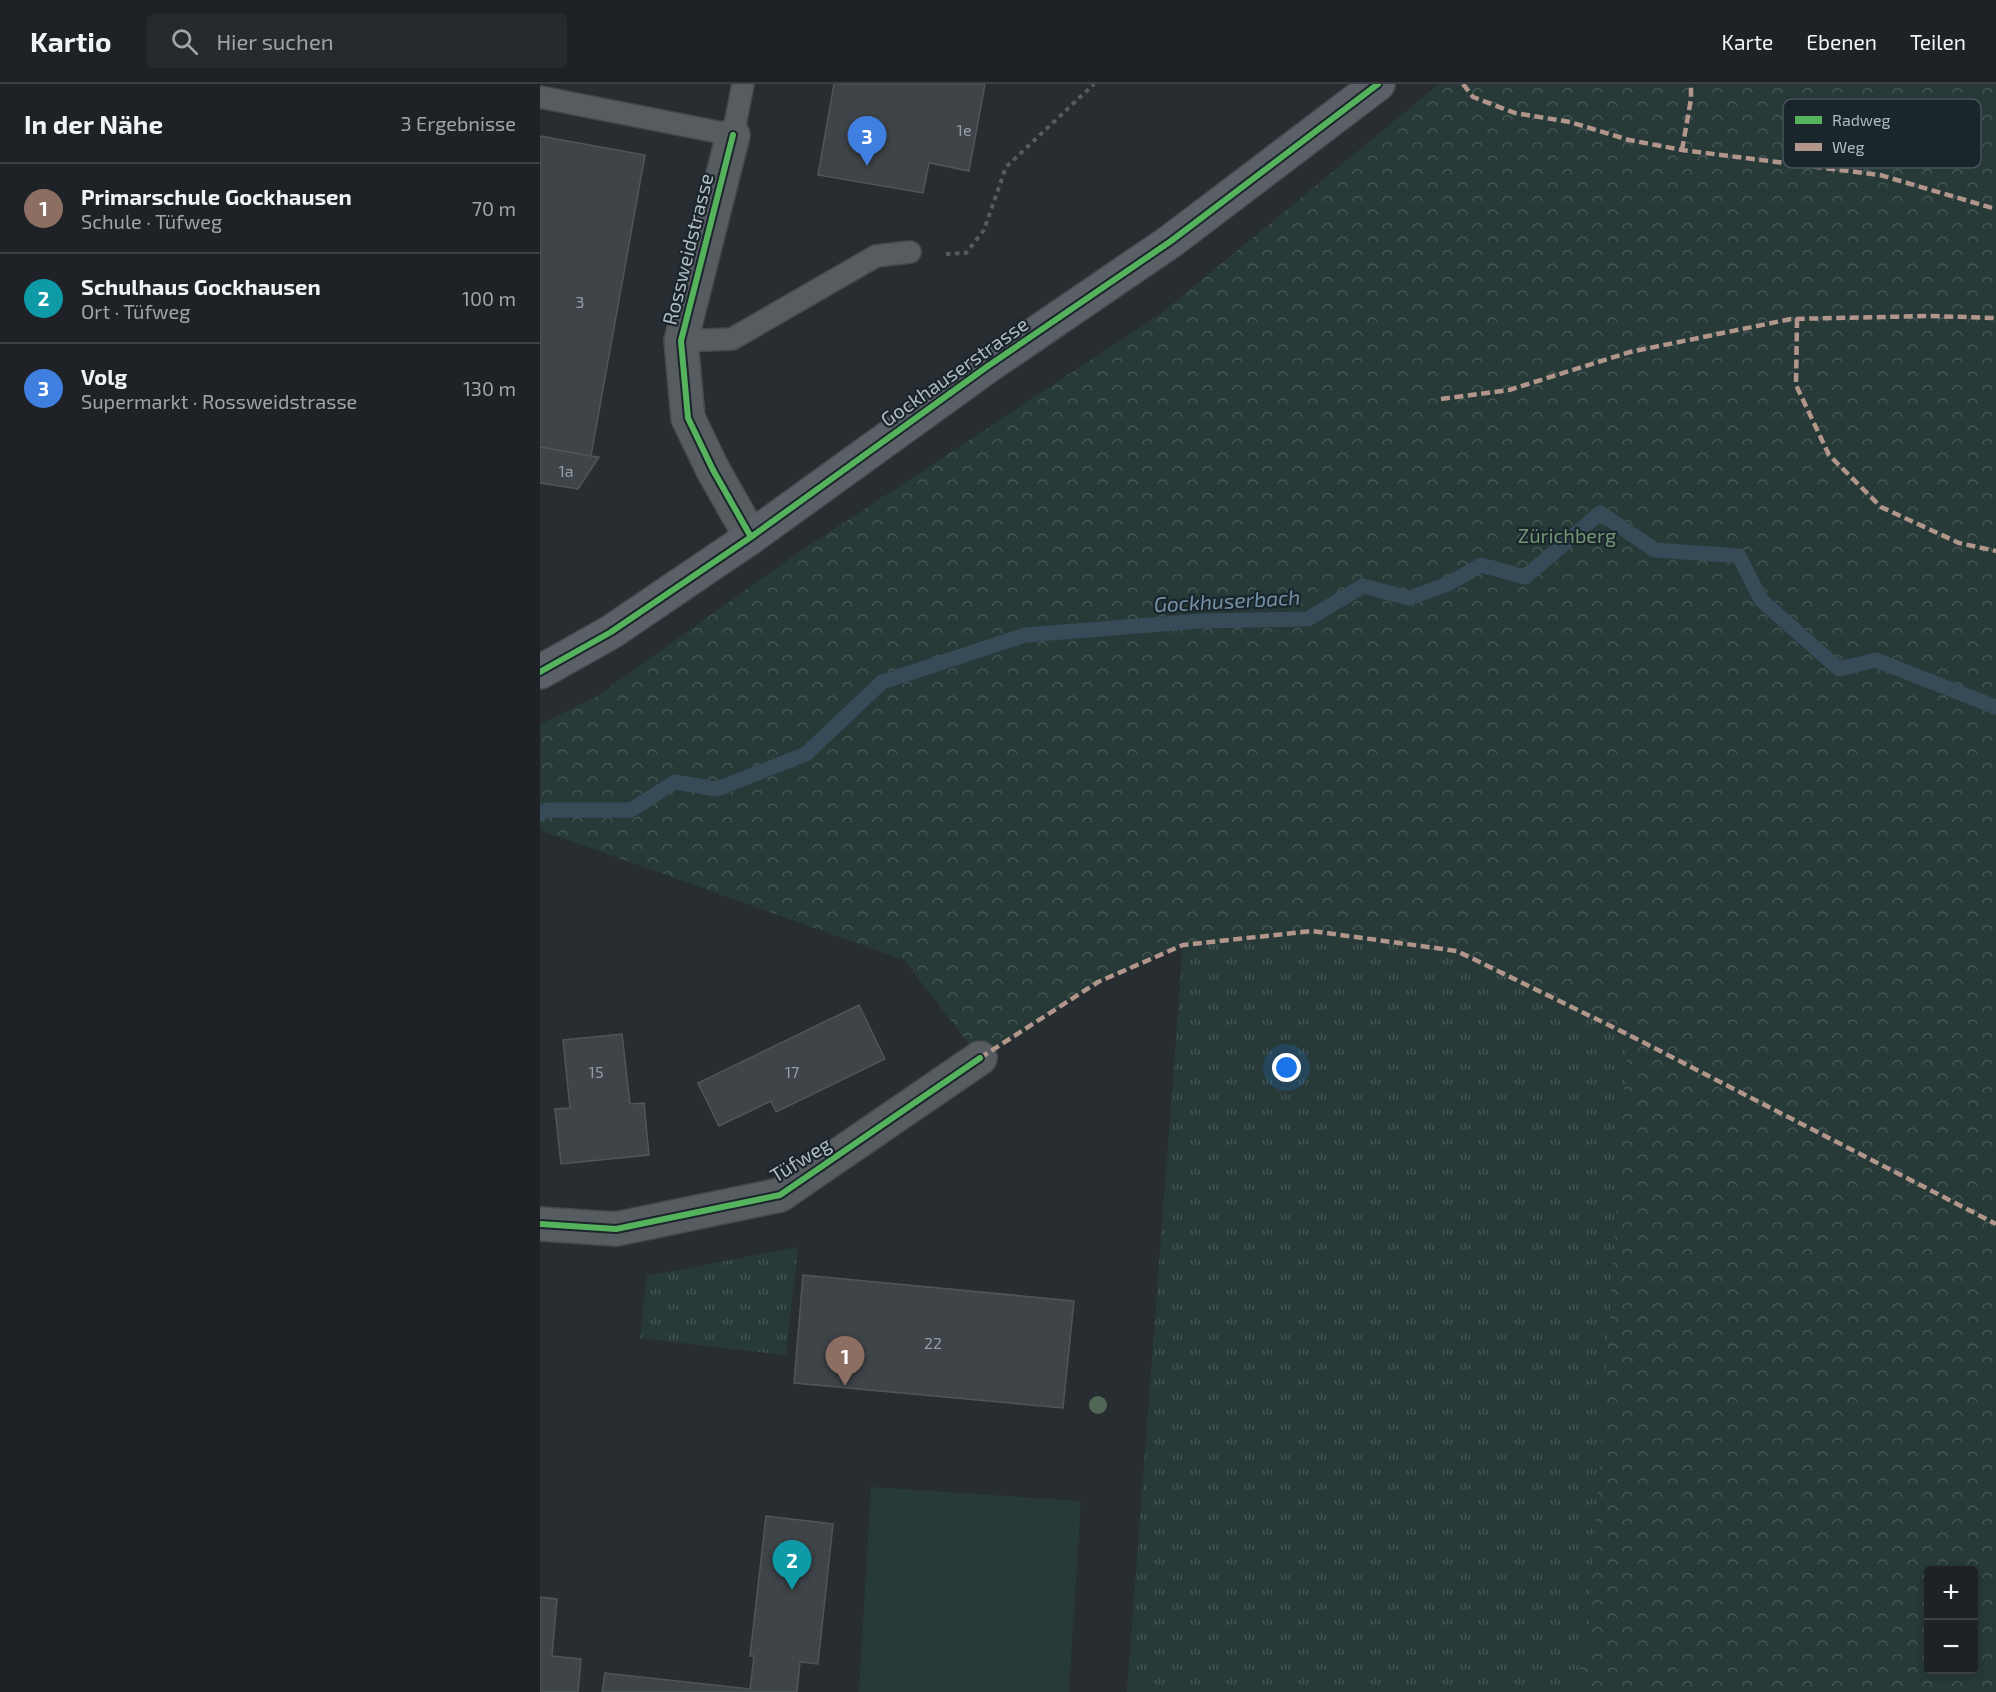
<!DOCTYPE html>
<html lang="de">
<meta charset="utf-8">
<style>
:root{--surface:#1e2226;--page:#262a2e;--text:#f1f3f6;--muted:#a1a4a7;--line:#3c3f43;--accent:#d93025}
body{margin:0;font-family:"Exo 2",sans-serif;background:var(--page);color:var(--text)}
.controls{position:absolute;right:18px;bottom:18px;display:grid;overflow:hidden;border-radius:6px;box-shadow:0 3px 9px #0003}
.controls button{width:54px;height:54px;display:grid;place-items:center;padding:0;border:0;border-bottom:2px solid var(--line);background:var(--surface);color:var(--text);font:30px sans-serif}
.you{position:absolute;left:747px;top:984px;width:21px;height:21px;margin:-15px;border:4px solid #fff;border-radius:50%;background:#1a73e8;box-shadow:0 0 0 9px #1a73e833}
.badge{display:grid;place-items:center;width:39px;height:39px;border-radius:50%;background:var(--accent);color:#fff;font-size:20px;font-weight:700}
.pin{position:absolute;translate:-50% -50px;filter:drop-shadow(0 2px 3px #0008)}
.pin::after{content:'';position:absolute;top:32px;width:21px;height:18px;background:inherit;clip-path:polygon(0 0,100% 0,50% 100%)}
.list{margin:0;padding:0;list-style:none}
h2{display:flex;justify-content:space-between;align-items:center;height:78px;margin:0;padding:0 24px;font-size:26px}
h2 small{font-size:20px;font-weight:400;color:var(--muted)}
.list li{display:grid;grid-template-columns:39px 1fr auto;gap:18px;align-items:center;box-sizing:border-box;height:90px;padding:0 24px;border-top:2px solid var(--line)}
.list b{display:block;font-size:22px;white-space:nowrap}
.list p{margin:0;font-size:20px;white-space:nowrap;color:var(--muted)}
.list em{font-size:20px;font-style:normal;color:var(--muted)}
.icon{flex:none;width:33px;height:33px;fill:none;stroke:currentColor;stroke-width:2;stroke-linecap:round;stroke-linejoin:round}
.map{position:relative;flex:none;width:1456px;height:1608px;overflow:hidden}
header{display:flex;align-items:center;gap:36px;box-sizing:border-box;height:84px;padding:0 30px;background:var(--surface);border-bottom:2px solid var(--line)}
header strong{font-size:28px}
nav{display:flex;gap:33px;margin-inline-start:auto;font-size:21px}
.search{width:420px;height:54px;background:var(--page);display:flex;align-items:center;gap:15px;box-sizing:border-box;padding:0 21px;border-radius:6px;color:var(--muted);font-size:22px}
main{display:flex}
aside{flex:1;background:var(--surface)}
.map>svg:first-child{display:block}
.grass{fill:url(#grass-tufts)}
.forest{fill:url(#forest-crowns);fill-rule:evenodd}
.pitch{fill:#273a38}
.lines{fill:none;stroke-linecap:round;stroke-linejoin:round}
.stream{stroke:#364a58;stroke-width:15}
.building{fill:#3f4449;stroke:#4f555a;stroke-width:1.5}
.lane-casing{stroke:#46494d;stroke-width:24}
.street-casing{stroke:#46494d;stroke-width:36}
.secondary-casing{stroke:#46494d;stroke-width:36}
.path{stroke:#555b5e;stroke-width:4;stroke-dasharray:4.5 4.5;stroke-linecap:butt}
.lane{stroke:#575c60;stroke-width:21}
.street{stroke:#575c60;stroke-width:33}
.secondary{stroke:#5b6066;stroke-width:33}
.quiet{stroke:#b2968c;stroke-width:4.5;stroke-dasharray:9 4.5;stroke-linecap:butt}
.cycleway-casing{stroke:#1b252c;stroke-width:10}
.cycleway{stroke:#56b35d;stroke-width:6}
.tree{fill:#506756}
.labels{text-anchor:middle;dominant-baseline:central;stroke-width:4.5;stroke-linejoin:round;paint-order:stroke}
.number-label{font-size:16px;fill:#949da5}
.street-label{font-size:20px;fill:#b1bbc4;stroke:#1b252c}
.park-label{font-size:20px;fill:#719774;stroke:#1b252c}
.water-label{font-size:21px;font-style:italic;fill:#7391a5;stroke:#1b252c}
.key{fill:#1b252c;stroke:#48525a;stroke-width:1.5}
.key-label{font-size:16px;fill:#b1bbc4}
</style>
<header>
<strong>Kartio</strong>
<div class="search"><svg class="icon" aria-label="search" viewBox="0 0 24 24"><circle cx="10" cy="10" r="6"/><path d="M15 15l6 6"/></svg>Hier suchen</div>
<nav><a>Karte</a><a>Ebenen</a><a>Teilen</a></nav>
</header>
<main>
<aside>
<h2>In der Nähe<small>3 Ergebnisse</small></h2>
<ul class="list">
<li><span class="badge" style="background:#8d6e63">1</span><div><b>Primarschule Gockhausen</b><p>Schule · Tüfweg</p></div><em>70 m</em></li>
<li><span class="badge" style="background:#0f9aa8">2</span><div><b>Schulhaus Gockhausen</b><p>Ort · Tüfweg</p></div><em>100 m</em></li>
<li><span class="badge" style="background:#3f7fe0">3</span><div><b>Volg</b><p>Supermarkt · Rossweidstrasse</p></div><em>130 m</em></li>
</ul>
</aside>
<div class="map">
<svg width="1456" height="1608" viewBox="0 0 1456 1608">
<defs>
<pattern id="grass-tufts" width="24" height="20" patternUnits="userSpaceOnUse" patternTransform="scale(1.5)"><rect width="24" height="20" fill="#273a38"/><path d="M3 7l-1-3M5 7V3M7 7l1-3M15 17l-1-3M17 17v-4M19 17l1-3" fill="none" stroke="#445553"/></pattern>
<pattern id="forest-crowns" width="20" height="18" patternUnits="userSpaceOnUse" patternTransform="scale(1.5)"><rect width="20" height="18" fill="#273a38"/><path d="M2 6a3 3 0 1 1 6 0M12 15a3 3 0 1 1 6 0" fill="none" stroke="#445553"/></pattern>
</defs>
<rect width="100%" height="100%" fill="#282d32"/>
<path class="grass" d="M772,847l145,20 172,84 -41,609 -16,48h-445l56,-747z
M258,1163l-12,108 -146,-17 7,-62z"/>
<path class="forest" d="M899,0h557v1608h-424l16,-48 40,-609 -171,-84 -145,-20 -129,14 -85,37 -118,76 -76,-98 -364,-130v-105l57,-29 198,-141 368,-243zM1388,1486h46v100h-46z"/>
<path class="pitch" d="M331,1403l210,14 -12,191h-210z"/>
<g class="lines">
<path class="stream" d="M0,730l7,-4h84l44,-28 42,7 89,-35 76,-72 143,-47 176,-14 107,-2 55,-33 46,12 39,-14 33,-19 44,12 75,-64 55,37 84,6 22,44 78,69 37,-9 120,47"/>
</g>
<path class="building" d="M294,0h151l-16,87 -40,-8 -6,30 -105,-18z
M0,52l105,19 -54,301 -51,-9z
M0,363l51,9 8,1 -21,32 -38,-6z
M319,921l26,54 -109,53 -5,-11 -52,25 -21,-43z
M82,950l8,70 14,-1 5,52 -88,9 -6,-55 15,-1 -7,-68z
M263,1191l271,26 -11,107 -269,-25z
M226,1432l67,8 -15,140 -18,-2 -3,30h-195l3,-19 145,16 4,-33h-4z
M0,1513l17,2 -5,57 29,3 -3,33h-38z"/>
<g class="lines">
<defs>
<path id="lane" d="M0,13l193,38 10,-51
M141,257l51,-2 144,-83 34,-4"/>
<path id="street" d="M193,51l-52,206 7,77 25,52 38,67
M0,1140l76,5 164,-34 200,-137"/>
<path id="secondary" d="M0,588l71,-40 140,-95 237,-171 183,-125 207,-157"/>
</defs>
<use href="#lane" class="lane-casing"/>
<use href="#street" class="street-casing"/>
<use href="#secondary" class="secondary-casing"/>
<path class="path" d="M406,170l20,-1 18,-23 22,-63 88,-83"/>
<use href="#lane" class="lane"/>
<use href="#street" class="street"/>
<use href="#secondary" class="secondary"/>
<path class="quiet" d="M923,0l10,13 42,16 55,9 59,18 53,10 198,25 116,34
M1142,66l9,-51v-15
M1257,235l-1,66 33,70 52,52 78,36 37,8
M901,315l68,-9 121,-38 161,-33 139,-3 66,2
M440,974l118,-76 85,-37 129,-14 145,20 172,84 367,189"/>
<defs>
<path id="cycleway" d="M193,51l-52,206 7,77 25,52 38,67
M0,588l71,-40 140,-95 237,-171 183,-125 207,-157
M0,1140l76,5 164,-34 200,-137"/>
</defs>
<use href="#cycleway" class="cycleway-casing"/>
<use href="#cycleway" class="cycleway"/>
</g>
<circle class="tree" cx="558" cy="1321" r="9"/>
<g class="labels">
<g class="number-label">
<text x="424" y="45">1e</text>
<text x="40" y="217">3</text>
<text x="26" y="386">1a</text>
<text x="56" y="987">15</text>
<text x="252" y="987">17</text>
<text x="393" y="1258">22</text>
</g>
<g class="street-label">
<text transform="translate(147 165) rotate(-76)">Rossweidstrasse</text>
<text transform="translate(414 287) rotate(-35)">Gockhauserstrasse</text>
<text transform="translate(260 1075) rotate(-32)">Tüfweg</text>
</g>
<g class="park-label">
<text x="1027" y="451">Zürichberg</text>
</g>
<g class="water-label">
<text transform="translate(687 516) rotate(-3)">Gockhuserbach</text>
</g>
</g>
<rect x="1243" y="15" width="198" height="69" rx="9" class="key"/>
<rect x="1255" y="32" width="27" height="8" fill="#56b35d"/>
<rect x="1255" y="59" width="27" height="8" fill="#b2968c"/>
<g class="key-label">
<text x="1292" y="42">Radweg</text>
<text x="1292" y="69">Weg</text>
</g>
</svg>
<div class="controls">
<button>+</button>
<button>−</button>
</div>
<div class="you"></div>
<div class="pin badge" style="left:305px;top:1302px;background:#8d6e63">1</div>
<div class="pin badge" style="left:252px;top:1506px;background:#0f9aa8">2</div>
<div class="pin badge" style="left:327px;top:82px;background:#3f7fe0">3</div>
</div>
</main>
